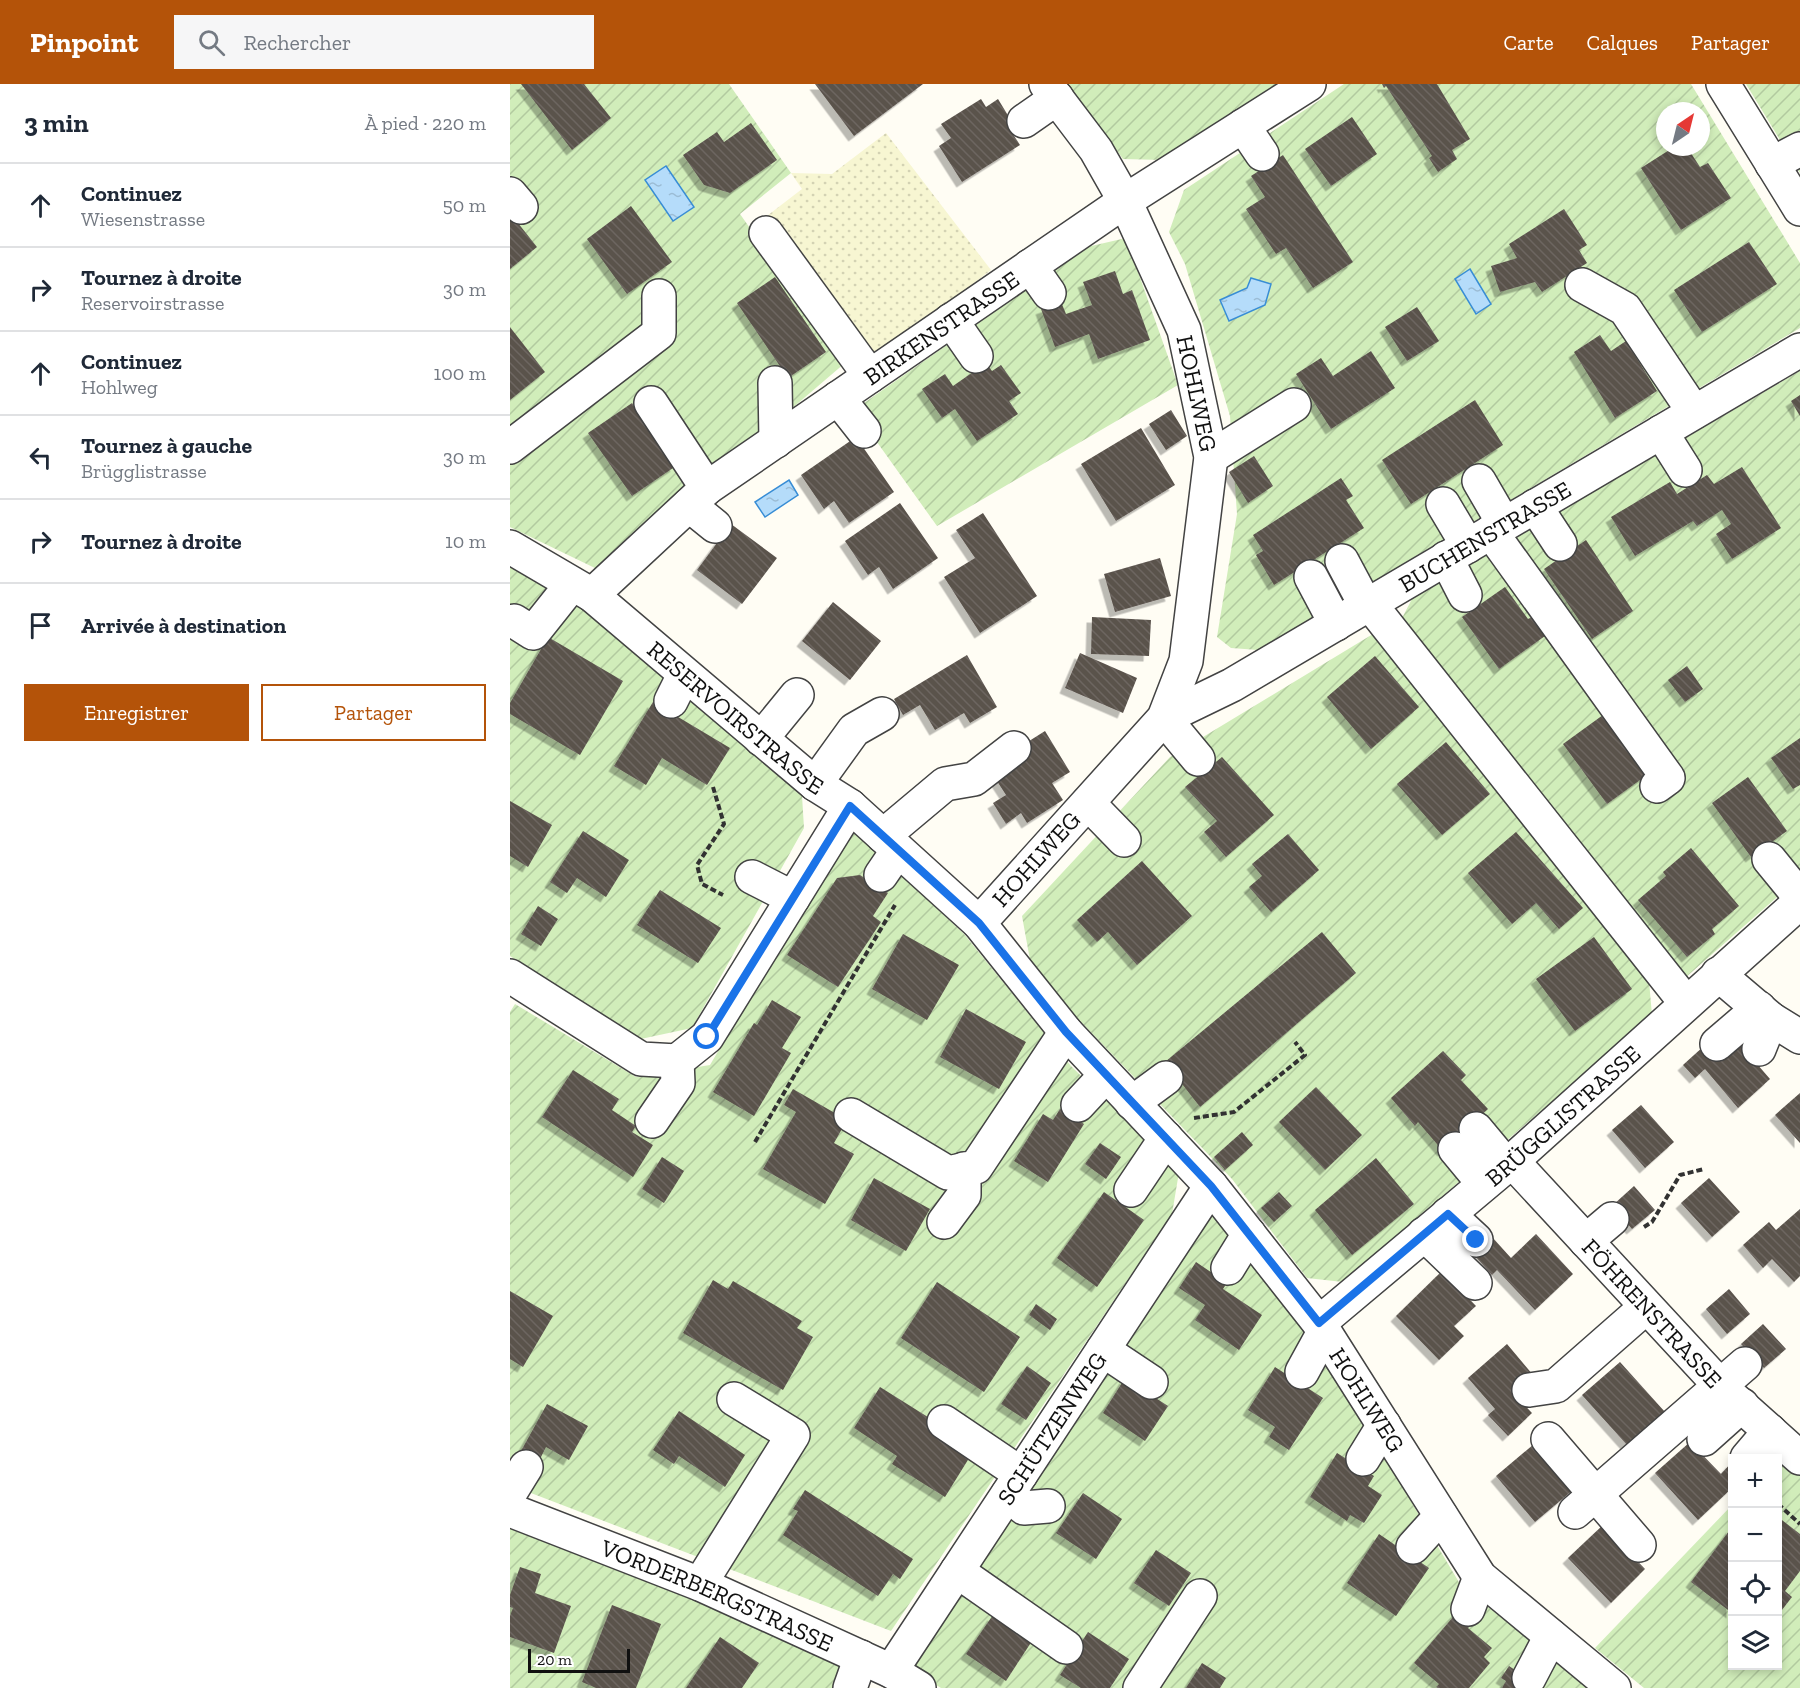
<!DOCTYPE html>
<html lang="fr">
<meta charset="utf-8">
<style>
:root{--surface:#fff;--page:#f6f6f7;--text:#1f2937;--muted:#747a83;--line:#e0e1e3;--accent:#b45309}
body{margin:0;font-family:"Zilla Slab",serif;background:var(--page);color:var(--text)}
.controls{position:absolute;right:18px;bottom:18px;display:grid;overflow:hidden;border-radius:0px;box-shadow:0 3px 9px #0003}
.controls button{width:54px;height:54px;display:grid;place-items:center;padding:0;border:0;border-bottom:2px solid var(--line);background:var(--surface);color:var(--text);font:30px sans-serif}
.compass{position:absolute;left:1146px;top:18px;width:54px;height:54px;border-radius:50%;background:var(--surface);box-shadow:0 3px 9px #0003;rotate:35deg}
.scale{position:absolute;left:18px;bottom:15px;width:102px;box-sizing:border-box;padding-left:6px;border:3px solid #101010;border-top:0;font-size:16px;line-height:21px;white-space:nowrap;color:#101010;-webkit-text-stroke:4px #fff;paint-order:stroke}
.stop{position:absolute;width:18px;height:18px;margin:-14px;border:4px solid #1a73e8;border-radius:50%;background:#fff}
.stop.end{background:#1a73e8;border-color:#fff;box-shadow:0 2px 6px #0008}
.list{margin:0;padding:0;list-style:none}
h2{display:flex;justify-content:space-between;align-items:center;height:78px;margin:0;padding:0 24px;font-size:26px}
h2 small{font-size:20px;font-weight:400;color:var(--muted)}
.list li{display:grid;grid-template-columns:39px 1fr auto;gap:18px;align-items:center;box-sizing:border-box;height:84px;padding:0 24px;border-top:2px solid var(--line)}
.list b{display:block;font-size:22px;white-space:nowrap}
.list p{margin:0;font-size:20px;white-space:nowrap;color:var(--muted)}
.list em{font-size:20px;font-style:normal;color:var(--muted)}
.actions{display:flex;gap:12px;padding:18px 24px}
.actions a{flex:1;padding:14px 0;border:2px solid var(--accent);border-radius:0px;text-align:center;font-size:21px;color:var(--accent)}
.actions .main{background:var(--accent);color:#fff}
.icon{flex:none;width:33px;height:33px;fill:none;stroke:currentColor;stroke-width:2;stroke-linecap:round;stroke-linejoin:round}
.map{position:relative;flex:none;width:1290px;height:1604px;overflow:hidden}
header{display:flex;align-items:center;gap:36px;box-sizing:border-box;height:84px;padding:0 30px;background:var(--accent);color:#fff}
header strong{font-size:28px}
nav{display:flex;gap:33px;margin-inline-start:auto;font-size:21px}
.search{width:420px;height:54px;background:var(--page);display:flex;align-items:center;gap:15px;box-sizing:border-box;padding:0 21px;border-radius:0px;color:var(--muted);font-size:22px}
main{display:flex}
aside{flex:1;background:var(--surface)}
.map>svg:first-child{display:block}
.farmland{fill:url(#farmland-dots)}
.garden{fill:url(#garden-furrows);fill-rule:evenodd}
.water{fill:url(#water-ripples);stroke:#388dd5;stroke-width:1.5}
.building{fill:url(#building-back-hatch);filter:url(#shadow)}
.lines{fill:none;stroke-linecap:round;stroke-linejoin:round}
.minor-casing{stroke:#434343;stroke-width:36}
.path{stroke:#323232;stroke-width:4;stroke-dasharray:6 3;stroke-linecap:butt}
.minor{stroke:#fff;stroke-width:33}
.route{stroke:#1a73e8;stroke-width:8}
.labels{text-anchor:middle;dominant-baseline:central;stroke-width:6;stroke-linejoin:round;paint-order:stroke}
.street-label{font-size:24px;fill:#101010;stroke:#fff}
</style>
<header>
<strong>Pinpoint</strong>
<div class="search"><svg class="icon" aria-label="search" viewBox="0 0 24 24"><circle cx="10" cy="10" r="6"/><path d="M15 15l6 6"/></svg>Rechercher</div>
<nav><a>Carte</a><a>Calques</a><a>Partager</a></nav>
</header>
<main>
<aside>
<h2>3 min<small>À pied · 220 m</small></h2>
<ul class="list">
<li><svg class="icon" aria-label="ahead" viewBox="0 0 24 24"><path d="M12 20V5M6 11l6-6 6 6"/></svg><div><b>Continuez</b><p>Wiesenstrasse</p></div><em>50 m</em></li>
<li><svg class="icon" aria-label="right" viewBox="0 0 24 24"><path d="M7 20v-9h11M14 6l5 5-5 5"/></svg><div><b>Tournez à droite</b><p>Reservoirstrasse</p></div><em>30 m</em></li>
<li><svg class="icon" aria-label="ahead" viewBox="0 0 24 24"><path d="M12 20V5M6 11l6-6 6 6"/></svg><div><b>Continuez</b><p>Hohlweg</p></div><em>100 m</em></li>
<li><svg class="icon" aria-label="left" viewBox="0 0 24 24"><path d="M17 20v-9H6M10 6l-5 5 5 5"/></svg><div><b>Tournez à gauche</b><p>Brügglistrasse</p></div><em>30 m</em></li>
<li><svg class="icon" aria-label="right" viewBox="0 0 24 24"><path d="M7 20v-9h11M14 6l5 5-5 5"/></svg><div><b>Tournez à droite</b></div><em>10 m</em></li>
<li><svg class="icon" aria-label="arrive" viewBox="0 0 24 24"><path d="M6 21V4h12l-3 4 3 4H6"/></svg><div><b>Arrivée à destination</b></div></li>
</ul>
<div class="actions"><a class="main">Enregistrer</a><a>Partager</a></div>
</aside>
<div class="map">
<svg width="1290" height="1604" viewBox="0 0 1290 1604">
<defs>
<pattern id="farmland-dots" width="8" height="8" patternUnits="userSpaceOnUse" patternTransform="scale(1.5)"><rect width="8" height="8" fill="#f7f6d2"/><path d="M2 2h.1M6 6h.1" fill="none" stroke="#d3d2b3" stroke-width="1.8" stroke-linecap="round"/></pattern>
<pattern id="garden-furrows" width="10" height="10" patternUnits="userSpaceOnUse" patternTransform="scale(1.5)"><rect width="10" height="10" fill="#d1edba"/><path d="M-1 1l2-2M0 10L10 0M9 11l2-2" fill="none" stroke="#b2ca9f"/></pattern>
<pattern id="water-ripples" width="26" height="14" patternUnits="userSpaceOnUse" patternTransform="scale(1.5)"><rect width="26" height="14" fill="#b5dcfa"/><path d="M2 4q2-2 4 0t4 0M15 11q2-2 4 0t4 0" fill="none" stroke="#9bbcd5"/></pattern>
<pattern id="building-back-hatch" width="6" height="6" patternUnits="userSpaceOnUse" patternTransform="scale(1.5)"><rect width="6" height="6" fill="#5a524c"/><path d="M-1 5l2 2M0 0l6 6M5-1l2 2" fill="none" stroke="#6d6661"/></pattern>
<filter id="shadow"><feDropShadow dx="-5.5" dy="5.5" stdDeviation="0" flood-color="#0004"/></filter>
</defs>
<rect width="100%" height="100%" fill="#fffdf4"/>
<path class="farmland" d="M376,49l105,137 -119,91 -109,-142 39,-30 -11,-16 41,1z"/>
<path class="garden" d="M0,0h219l62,89 -51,41 105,149 -62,53 -186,153 -87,-42z
M556,0h216l-119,76 -40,-1z
M834,0h347l109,179v65l-542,322 -27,-2 -14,-11 20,-123 -7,-98 -45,-152 -16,-32 15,-42zM1155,27h36v36h-36z
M1236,0h54v89z
M616,154l52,147 -241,141 -83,-116 233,-163z
M1290,287v506l-115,101 -284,-358 12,-23z
M0,476l46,28 110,87 136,121 2,32 -112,200 -56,12 -126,-84z
M863,550l276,347 3,34 -309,267 -36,-4 -75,-99 -200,-208 -10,-55 148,-159z
M340,743l114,107 107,132 108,106 -7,42 -281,417 -381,-146v-473l5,-8 121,73 74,-12z
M702,1126l114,148 134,226 129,104h-648l-35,-22z
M1268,1374l22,11v219h-156l-49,-40 137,-143v161h46z
M0,1443l336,131 -11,30h-325z"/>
<path class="water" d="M156,82l28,41 -21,14 -28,-41z
M960,185l21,35 -15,10 -21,-35z
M741,194l20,6 -6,21 -36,16 -9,-21 27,-12z
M279,396l9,15 -33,22 -10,-15z"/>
<path class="building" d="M11,0h63l27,34 -39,32z
M305,0h108l-69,52z
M872,0h55l33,55 -18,11 5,9 -19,13 -9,-14 3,-2 -46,-70 -2,2z
M471,15l5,8 12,-8 14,23 -5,3 13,20 -58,37 -23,-36 12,-8 -10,-14z
M842,33l25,37 -46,32 -26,-37z
M241,39l26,37 -47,33 -26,-8 -21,-30 34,-23 7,10z
M1164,63h13l13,20 8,-4 23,35 -50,32 -40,-62z
M773,71l70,107 -40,26 -27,-40 -10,6 -30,-45 19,-12 -14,-21z
M121,122l41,56 -45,32 -40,-55z
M1054,125l23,36 -8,5 8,13 -45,29 -7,-10 -35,10 -9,-26 26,-8 -8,-14z
M0,129l27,34 -27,22z
M1239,158l28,42 -75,48 -28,-42z
M605,187l8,23 9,-4 18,50 -52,19 -9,-25 -34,13 -14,-38 20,-7 5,12 26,-9 -9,-23z
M265,193l51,75 -38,26 -51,-75z
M907,223l22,34 -32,20 -22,-34z
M0,243l35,45 -35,28z
M1090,251l11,16 15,-10 31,50 -42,27 -41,-66z
M861,267l24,37 -64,41 -35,-55 25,-16 12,18z
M476,279l6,8 9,-6 20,28 -12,8 9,13 -41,27 -22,-32 -13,9 -20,-29 23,-15 8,12z
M1290,311v21l-9,-15z
M965,316l28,45 -92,59 -29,-44z
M122,319l44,63 -44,30 -44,-63z
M661,326l16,26 -21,14 -17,-26z
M631,344l34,57 -59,36 -35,-57z
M346,353l38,55 -45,31 -15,-22 -10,8 -23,-34z
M744,372l19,30 -25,17 -19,-31z
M1232,383l39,61 -49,31 -16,-25 15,-10 -9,-14 -25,16 -4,-5 -58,35 -24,-39 59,-35 7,12 30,-19 7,9z
M831,394l12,18 -7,4 18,28 -90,57 -18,-30 7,-4 -10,-16z
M390,419l38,55 -45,31 -14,-22 -11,8 -23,-34z
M473,429l54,83 -57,37 -36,-56 31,-19 -19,-28z
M221,440l46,34 -35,46 -45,-34z
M1076,456l47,71 -41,28 -48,-70z
M650,474l11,38 -56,16 -11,-38z
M995,503l23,32 4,-2 13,19 -46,33 -37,-52z
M323,518l48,39 -31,39 -48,-39z
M582,533l59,3 -2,36 -58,-2z
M38,553l75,44 -43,74 -70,-41v-11z
M570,569l57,25 -14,35 -58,-25z
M457,571l30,52 -27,16 -6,-10 -29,17 -15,-25 -17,10 -9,-16z
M865,572l44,51 -48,42 -44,-52z
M1177,582l16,23 -18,13 -17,-22z
M143,618l77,46 -23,37 -45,-27 -16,27 -32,-19z
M1093,631l44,60 -40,29 -44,-60z
M535,647l25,41 -18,11 11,17 -36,23 -6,-10 -15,11 -13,-21 13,-8 -11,-17 31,-35z
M1290,654v47l-7,4 -22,-31z
M936,658l44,52 -48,41 -45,-51z
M712,673l52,58 -48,42 -22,-25 13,-11 -32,-34z
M1238,693l39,54 -36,26 -39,-54z
M0,717l42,24 -24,42 -18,-11z
M73,747l46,29 -23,37 -29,-19 -10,15 -17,-11z
M1006,748l67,76 -24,21 -23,-26 -24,21 -44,-51z
M778,750l31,36 -48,42 -22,-25 13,-11 -10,-12z
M1181,764l48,58 -27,23 3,5 -28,23 -49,-57 28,-24 -3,-4z
M632,777l50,55 -55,49 -29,-33 -11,10 -20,-22z
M350,791l28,18 -15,23 8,6 -43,65 -51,-32 50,-77z
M150,806l61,38 -23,35 -61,-38z
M28,822l20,13 -17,27 -20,-12z
M812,848l34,41 -156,134 -35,-45z
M393,850l56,31 -32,55 -55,-31z
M1084,853l38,52 -57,42 -39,-52z
M262,916l29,17 -19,31 9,5 -37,63 -41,-24 41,-69 3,2z
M456,925l60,33 -27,47 -59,-32z
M1227,957l33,38 -32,29 -33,-39 -10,9 -12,-13 21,-19z
M933,967l23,24 -5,5 27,29 -45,42 -25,-29 -3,4 -24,-28z
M63,986l46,29 -7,11 24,16 -4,6 21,13 -20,32 -91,-60z
M806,1003l46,48 -37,35 -46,-48z
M283,1005l54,31 -13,23 20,11 -29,50 -62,-35 33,-57 -12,-7z
M1290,1009v50l-25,-28z
M1131,1021l33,37 -29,26 -33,-38z
M550,1025l24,15 -36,58 -34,-21 29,-47 10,6z
M732,1048l11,13 -28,25 -11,-13z
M590,1059l21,14 -15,22 -21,-15z
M152,1073l22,14 -20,32 -22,-14z
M866,1074l38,46 -62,51 -37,-45z
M364,1094l56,31 -24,42 -55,-31z
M1199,1094l31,34 -28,25 -31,-34z
M1124,1102l21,24 -23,19 -20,-23z
M594,1108l40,28 -47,67 -40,-29z
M769,1108l13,14 -18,16 -13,-14z
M1290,1125v67l-6,6 -22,-23 -9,9 -20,-23 26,-23 7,8z
M1026,1150l37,40 -38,36 -38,-40 -5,5 -18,-20 19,-17 18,20z
M686,1178l31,21 -4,6 39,26 -23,35 -44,-30 10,-15 -26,-17z
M932,1187l34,35 -22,20 10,10 -25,24 -43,-44z
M203,1196l15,9 5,-8 69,40 -5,7 16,9 -30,53 -100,-57z
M427,1198l83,55 -36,55 -83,-54z
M1219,1205l21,25 -23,20 -21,-25z
M0,1207l43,25 -30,51 -13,-8z
M526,1220l21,15 -7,11 -21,-15z
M1253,1240l23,25 -22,19 -23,-24z
M997,1260l26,31 -21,17 20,21 -24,23 -20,-21 7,-6 -27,-31z
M1110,1278l45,50 -38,33 -45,-50z
M517,1282l24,17 -25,37 -25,-16z
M765,1283l48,31 -34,52 -20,-13 6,-10 -27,-17z
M615,1294l43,28 -23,35 -42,-28z
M370,1303l51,32 -4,8 44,28 -26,42 -53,-33 5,-8 -43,-28z
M37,1320l41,22 -19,34 -23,-13 -7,14 -18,-10z
M169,1327l66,44 -20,32 -46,-31 -5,8 -21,-14z
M1180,1358l31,32 11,-12v26l-34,32 -43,-47z
M1024,1360l39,46 -38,32 -39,-46z
M827,1369l37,23 -6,10 14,9 -18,28 -14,-8 -3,6 -37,-24z
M295,1406l108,69 -13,20 -7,-5 -15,22 -95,-61 15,-24 -5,-2z
M573,1409l39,26 -26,40 -40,-26z
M1268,1433l22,17v37l-15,20 7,6 -14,18z
M1093,1441l42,44 -34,34 -43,-45z
M1222,1443v86l-41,-31z
M869,1450l50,34 -33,48 -49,-33z
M646,1466l35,23 -22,33 -35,-23z
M10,1483l21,7 -6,19 36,13 -17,47 -44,-16v-21l3,-8 -3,-1v-12z
M102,1521l49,19 -25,64h-40l-14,-6z
M949,1526l15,12 -6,6 24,20 -8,9 6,6 -21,25h-31l-2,-1 3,-3 -25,-21z
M483,1531l39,26 -26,40 -40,-27z
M578,1548l41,27 -19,29h-29l-21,-13z
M210,1553l39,26 -17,25h-56z
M692,1579l24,15 -6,10h-34z
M999,1582l12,8 4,14h-23l4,-7 -5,-3z"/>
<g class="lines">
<defs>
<g id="minor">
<path id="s1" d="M536,0l50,66 29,51 59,129 27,127 -25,204 -22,57 -185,205 87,109 145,154 108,137 161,254 134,111"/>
<path d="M1213,0l77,125"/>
<path d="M514,37l33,-23"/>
<path d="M733,42l19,28"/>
<path d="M1262,80l28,-15"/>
<path d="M0,110l11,13"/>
<path d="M256,149l104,143"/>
<path d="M520,182l19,27"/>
<path d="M1072,201l43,24 69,103"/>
<path d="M441,236l25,36"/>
<path d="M265,299l1,58"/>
<path d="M328,314l26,33"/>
<path d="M141,319l56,85"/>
<path d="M1151,348l24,38"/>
<path d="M0,363l149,-114v-37"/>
<path d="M701,373l83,-52"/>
<path d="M969,397l25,43"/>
<path d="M933,420l25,42"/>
<path d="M179,421l26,21"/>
<path d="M1025,422l25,38"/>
<path d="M981,448l177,246 -11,8"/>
<path id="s2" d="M0,463l82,48 223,189 35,22 129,117"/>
<path d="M936,474l19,37"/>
<path d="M832,477l24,45"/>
<path d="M801,493l25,47"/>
<path id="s3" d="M82,511l115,-107 418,-287 184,-117"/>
<path d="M860,520l316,399"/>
<path d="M4,537l19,12 39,-49"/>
<path d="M161,617l13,-26"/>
<path d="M251,655l36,-44"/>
<path id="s4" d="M688,675l-34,-41 68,-33 568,-335"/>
<path d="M305,700l39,-54 28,-16"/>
<path d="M578,719l36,37"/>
<path d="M373,752l62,-52 29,-5 40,-31"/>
<path d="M1259,775l31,38"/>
<path d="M371,791l17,-25"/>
<path d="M242,793l41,21"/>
<path d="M1208,890l53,45 29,18"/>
<path d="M0,892l131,83 36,2 30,-24 143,-231"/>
<path d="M1207,960l42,-36"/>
<path d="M1249,965l12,-30"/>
<path d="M622,1019l34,-25"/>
<path d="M568,1021l28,-30"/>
<path d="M341,1031l97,58 28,-6 90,-135"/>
<path d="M142,1037l26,-38 -1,-22"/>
<path d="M966,1045l30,36"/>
<path d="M945,1065l29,35"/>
<path id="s5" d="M1002,1077l214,231 74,66"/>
<path d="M621,1106l35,-52"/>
<path d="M938,1130l28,26"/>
<path d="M434,1138l20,-27v-26"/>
<path d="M914,1150l51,49"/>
<path d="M1076,1157l26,-22"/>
<path d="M718,1184l21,-34"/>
<path id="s6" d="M809,1239l193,-162 288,-259"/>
<path d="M593,1266l48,32"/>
<path d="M792,1288l22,-40"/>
<path d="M1019,1306l27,-4 90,-79"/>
<path d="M434,1338l77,52"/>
<path d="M1038,1355l91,106"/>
<path d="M1194,1355l38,-34"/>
<path d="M1237,1374l23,-27"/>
<path d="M853,1375l21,-34"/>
<path d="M0,1409l16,-26"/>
<path d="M498,1410l16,14 24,-2"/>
<path id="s7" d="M0,1426l190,74 191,87 28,17"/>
<path d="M1065,1428l170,-148"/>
<path d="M903,1463l28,-31"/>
<path d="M447,1487l109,76"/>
<path d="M190,1500l93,-149 -59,-36"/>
<path d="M958,1525l12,-32"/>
<path id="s8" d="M381,1587l320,-485"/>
<path d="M1019,1594l22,-42"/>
<path d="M340,1604l11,-31"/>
<path d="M630,1604l60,-92"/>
</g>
</defs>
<use href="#minor" class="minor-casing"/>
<path class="path" d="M203,703l11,37 -27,41 5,19 21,11
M684,1034l40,-6 71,-57 -10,-13
M245,1058l140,-237
M1134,1143l8,-5 28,-47 24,-6
M1268,1420l22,20"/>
<use href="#minor" class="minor"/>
</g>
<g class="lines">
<path class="route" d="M197,953l143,-231 129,117 87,109 145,154 108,137 129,-109 28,26"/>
</g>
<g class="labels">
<g class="street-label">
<text stroke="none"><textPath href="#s3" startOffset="441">BIRKENSTRASSE</textPath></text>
<text stroke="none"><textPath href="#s1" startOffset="348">HOHLWEG</textPath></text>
<text stroke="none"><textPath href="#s4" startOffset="422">BUCHENSTRASSE</textPath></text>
<text stroke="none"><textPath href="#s2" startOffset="284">RESERVOIRSTRASSE</textPath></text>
<text transform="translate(526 775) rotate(-48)">HOHLWEG</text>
<text stroke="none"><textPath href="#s6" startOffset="320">BRÜGGLISTRASSE</textPath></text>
<text stroke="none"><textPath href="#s5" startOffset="207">FÖHRENSTRASSE</textPath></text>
<text stroke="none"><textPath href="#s1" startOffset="1572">HOHLWEG</textPath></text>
<text stroke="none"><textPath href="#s8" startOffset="291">SCHÜTZENWEG</textPath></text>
<text stroke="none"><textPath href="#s7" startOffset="224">VORDERBERGSTRASSE</textPath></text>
</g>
</g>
</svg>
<div class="controls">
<button>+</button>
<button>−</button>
<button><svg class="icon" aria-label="locate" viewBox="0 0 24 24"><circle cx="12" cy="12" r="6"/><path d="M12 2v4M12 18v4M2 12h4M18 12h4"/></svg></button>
<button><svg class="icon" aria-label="layers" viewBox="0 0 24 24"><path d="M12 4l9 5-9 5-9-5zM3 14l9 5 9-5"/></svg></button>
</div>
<svg class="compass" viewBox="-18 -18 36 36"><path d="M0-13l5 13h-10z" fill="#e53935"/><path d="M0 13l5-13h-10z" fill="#747a83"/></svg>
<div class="scale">20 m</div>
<div class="stop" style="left:197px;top:953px"></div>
<div class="stop end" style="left:966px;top:1156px"></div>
</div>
</main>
